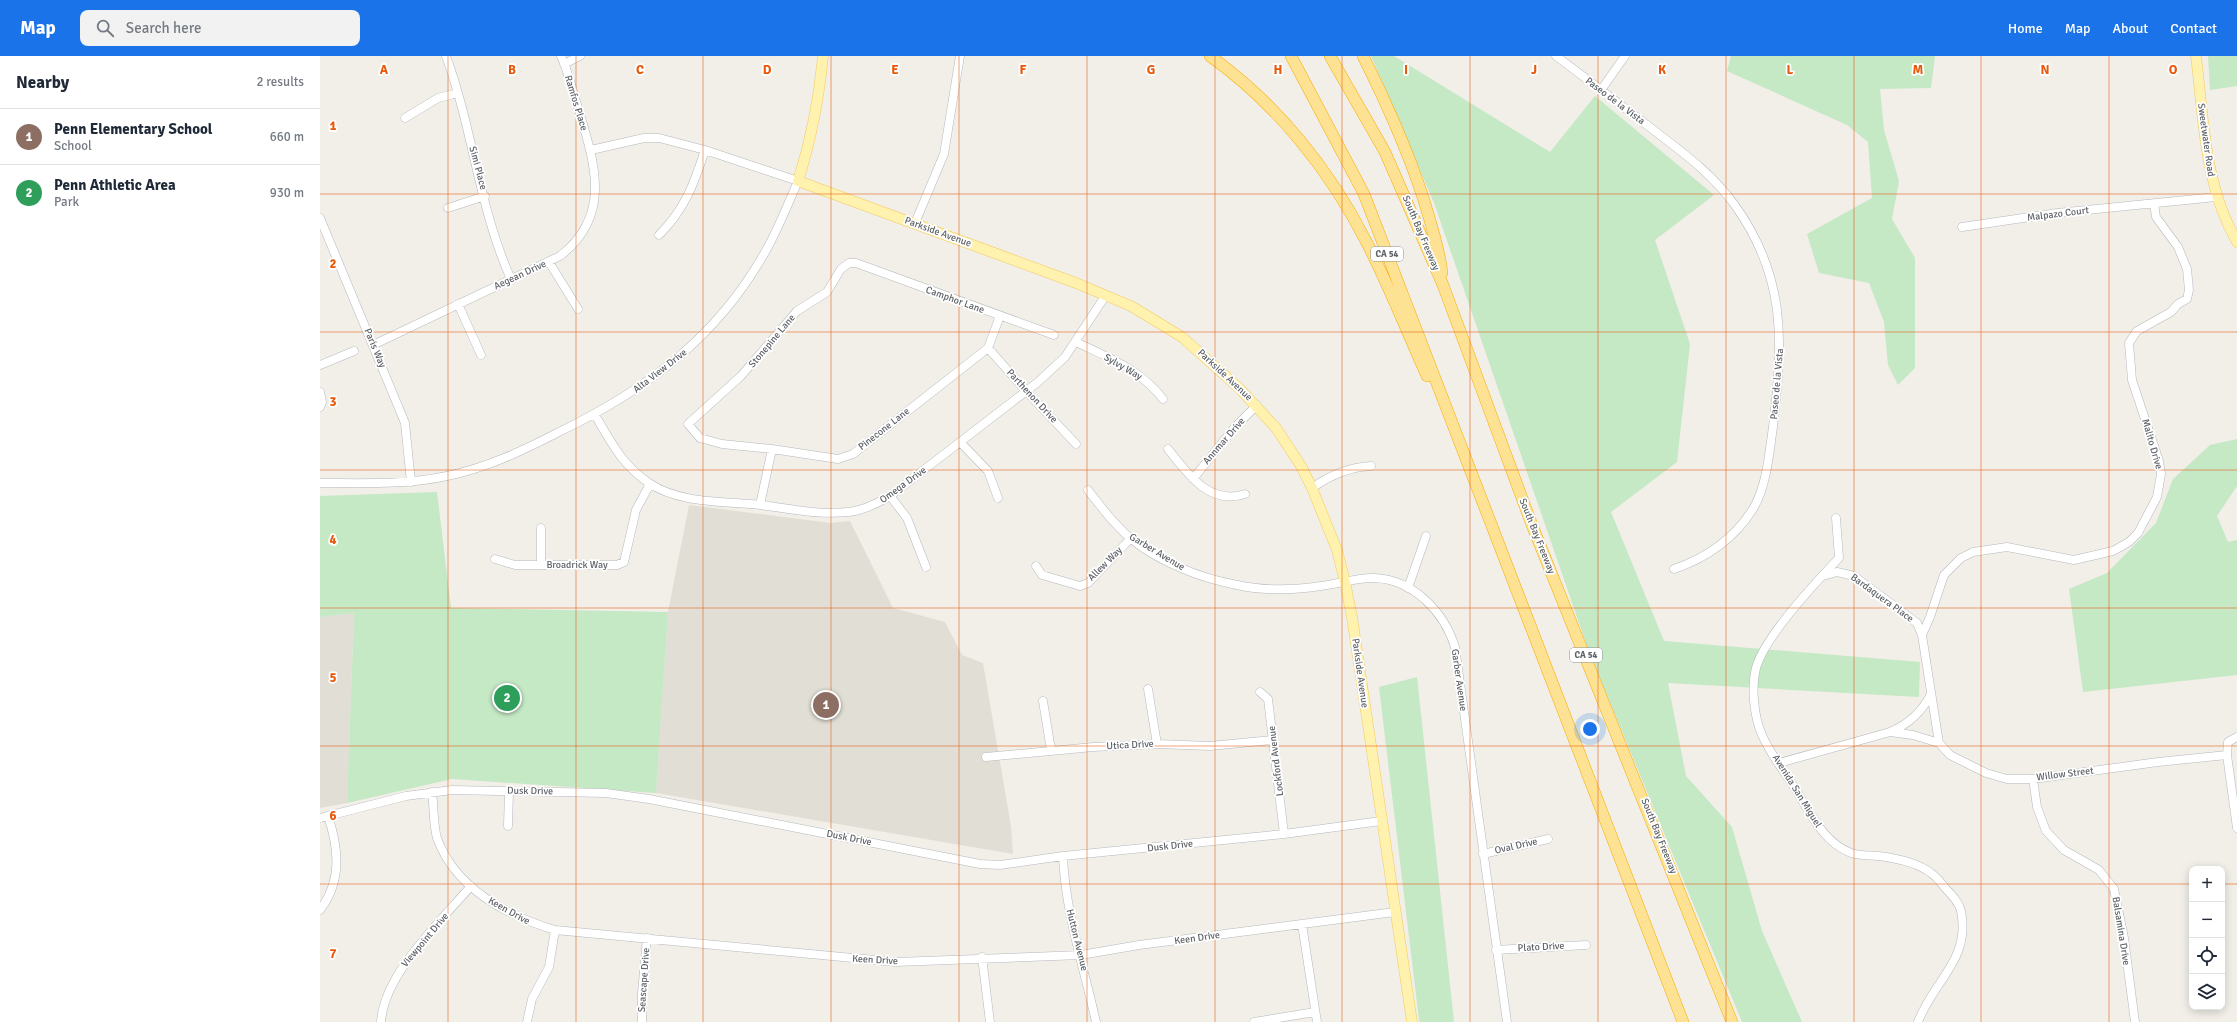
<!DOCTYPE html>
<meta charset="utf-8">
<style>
:root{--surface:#fff;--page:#f2f2f3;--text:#1f2937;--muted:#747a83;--line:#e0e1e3;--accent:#1a73e8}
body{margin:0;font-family:Signika,sans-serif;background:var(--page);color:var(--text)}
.controls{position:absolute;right:12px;bottom:12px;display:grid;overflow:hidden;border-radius:8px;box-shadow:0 2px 10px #0003}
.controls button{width:36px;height:36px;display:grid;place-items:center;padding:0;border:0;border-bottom:1px solid var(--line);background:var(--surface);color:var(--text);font:20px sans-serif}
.you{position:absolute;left:1270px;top:673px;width:14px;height:14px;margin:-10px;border:3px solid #fff;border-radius:50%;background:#1a73e8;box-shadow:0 0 0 6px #1a73e833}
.badge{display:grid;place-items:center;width:26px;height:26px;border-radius:50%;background:var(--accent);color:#fff;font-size:13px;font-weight:700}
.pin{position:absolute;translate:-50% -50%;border:2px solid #fff;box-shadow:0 1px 4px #0006}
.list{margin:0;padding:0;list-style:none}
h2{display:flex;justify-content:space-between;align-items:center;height:52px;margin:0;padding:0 16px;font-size:17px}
h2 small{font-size:13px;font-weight:400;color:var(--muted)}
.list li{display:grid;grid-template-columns:26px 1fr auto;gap:12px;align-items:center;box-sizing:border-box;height:56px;padding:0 16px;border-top:1px solid var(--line)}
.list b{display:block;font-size:15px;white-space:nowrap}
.list p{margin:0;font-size:13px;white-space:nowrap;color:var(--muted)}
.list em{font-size:13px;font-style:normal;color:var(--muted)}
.icon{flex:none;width:22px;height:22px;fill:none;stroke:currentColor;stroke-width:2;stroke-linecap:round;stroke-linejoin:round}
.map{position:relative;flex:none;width:1917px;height:966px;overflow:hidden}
header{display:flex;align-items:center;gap:24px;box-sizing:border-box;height:56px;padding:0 20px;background:var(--accent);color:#fff}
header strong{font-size:19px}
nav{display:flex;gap:22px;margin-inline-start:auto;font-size:14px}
.search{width:280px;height:36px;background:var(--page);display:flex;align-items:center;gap:10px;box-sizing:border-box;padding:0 14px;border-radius:8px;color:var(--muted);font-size:15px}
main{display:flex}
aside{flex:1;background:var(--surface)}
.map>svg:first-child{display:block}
.education{fill:#e1ded6}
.green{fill:#c5e8c5}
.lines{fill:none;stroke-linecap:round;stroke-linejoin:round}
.minor-casing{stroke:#b5b8bc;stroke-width:9}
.major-casing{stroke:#f2c960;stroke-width:11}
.highway-casing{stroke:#f9ab00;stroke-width:12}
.minor{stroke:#fff;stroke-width:8}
.major{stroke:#fff2af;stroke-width:10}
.highway{stroke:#fde293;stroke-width:11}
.grid{fill:none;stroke:#e8590c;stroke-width:1;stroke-opacity:0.55}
.labels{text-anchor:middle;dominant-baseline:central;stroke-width:3.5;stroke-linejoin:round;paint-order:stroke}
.shield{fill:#fff;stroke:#8f9295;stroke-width:1}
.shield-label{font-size:9px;font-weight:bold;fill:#5f6368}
.street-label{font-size:10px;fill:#5f6368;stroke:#fff}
.grid-label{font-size:13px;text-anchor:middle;font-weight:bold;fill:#e8590c;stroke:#fff;stroke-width:3.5;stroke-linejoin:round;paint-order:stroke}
</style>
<header>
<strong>Map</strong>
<div class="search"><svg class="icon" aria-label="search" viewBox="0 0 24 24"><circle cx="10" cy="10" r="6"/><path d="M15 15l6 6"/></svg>Search here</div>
<nav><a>Home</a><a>Map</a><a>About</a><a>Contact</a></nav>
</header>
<main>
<aside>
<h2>Nearby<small>2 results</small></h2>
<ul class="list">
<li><span class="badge" style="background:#8d6e63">1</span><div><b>Penn Elementary School</b><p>School</p></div><em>660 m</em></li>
<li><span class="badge" style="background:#2e9e5b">2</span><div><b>Penn Athletic Area</b><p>Park</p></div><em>930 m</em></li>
</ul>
</aside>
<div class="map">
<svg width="1917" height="966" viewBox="0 0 1917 966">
<rect width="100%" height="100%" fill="#f1efe8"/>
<path class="education" d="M369,449l142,18 19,-2 43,87 52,14 17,33 21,8 28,163 2,28 -357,-61 12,-181z
M34,557l-7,190 -27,5v-191z"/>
<path class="green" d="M1051,0h23l156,96 45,-56 119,99 -59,45 35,104 -13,118 -66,50 53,129 256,21 -1,35 -251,-14 18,93 46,51 30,104 40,91h-60l-154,-373 -154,-446z
M1411,0h204l-4,32 -51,1 4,41 15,51 -7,38 23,39v110l-17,17 -10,-20 -4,-43 -15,-39 -50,-10 -12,-39 65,-36 -4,-56 -21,-17 -120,-54z
M1888,0h29v30l-27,4z
M1917,383v47l-20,30 11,26 9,-2v135l-154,17 -14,-103 38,-16 49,-50 17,-44 37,-34z
M117,436l14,116 217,4 -12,181 -204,-14 -105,24 7,-190 -34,4v-121z
M1097,621l37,345h-34l-1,-2 -40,-333z"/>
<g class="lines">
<defs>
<path id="minor" d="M126,0c27,73 33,153 65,223
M1236,0c31,23 61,46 91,69 32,25 63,46 87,79 53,73 49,139 39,223 -4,27 -6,58 -20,82 -19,30 -47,49 -79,60
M244,8l16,-8
M1281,34l24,-34
M85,62l33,-20 20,-5
M128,152l37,-12
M0,162l85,205 6,59
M595,167l29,-69 16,-98
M1642,171l95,-14 159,-16
M339,179c26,-26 35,-51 46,-85
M229,206l29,47
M138,248l23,51
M680,260l-12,32 -135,106 -15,5 -66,-10 -50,-5 -22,-6 -12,-14 53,-48 56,-65 30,-19 14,-23 8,-6h7l198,72
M756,286c33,16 64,27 87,57
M53,289l187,-89c52,-40 35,-92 19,-145 -6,-18 -10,-38 -18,-55
M668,292l38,43 50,53
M0,309l34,-14
M0,336l2,10 -2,5
M275,359c16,27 27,50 54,68 31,21 76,18 112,22 29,4 58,10 87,7 15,-1 30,-9 42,-16l148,-114 27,-25 41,-62
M640,386l28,29 10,27
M848,393c19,24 41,57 77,45
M873,423l41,-51 23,-23
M0,427c42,0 86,2 127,-7 39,-8 75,-25 110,-43 91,-44 163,-97 212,-188 11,-21 20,-43 29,-64l-93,-31 -46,-12h-15l-53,12
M992,432c17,-12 38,-21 59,-22
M768,434c13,17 26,34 42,48 29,24 70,40 107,47 27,6 57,5 84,1 18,-2 37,-9 54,-8 39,2 69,34 80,69l52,375
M570,440l17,22 19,49
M440,449l12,-56
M1516,462l3,40c-23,24 -75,80 -83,110 -5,19 -2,49 6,67 8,19 23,37 34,55 14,23 28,53 55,63 9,3 19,2 28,3 15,2 39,7 52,17 6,4 10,10 15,16 6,6 13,13 15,22 10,49 -28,70 -43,111
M221,472v37
M175,503l20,6h102l7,-3 12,-52 14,-26
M716,510l6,9 38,11 8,-3 43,-45
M1503,520l14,-4 17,4 63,47 5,12 17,108
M1088,532l18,-52
M1602,579l8,-18 14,-42 17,-17 12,-6 34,-5 67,13 39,-9 16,-9 9,-9 19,-36 4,-23 -2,-13 -27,-81 -3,-37 8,-12 34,-19 7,-8 9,-5 2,-9 -2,-21 -9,-22 -22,-30 -2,-13
M828,633l9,55
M940,636l8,7 16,135
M1611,638c-9,18 -22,30 -41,38l23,3 26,8 11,12 36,18 21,6h26l125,-17 69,-7 1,-13 9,-5
M723,645l8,49
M1907,699l10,73
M666,701l107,-10 64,-3 53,2 63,-6
M1459,707l111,-31
M1713,723l4,28 9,24 18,19 35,20 15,19 10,49 11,84
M112,736c2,14 1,32 5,46 18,50 70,78 118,92l341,32 185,-7 58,-10 256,-33
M0,762l86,-22 46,-6 154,3 43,6 331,65 20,1 63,-9 221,-22 97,-13
M188,770l1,-35
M1163,798l65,-15
M743,800c2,55 21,112 33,166
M0,854c22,-29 19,-61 8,-94
M982,868l15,98
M1176,894l90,-5
M662,901l8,65
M61,966c3,-48 59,-100 90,-136
M207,966l5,-23 17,-32 6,-37
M322,966v-29l5,-55
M934,966l61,-10"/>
<path id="major" d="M503,0c-4,43 -12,84 -25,125l278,102 55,23 51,31 57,51 37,40 25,38 11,22 25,62 8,32 7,35 60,405
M1876,0c8,64 8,129 41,186"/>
<path id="highway" d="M890,0c67,48 120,114 157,187 22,43 40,89 60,133
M971,0l73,138 319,828
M1010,0l55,96 58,133 89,240 200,497
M1043,0c26,52 50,105 66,161 5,18 11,36 13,56"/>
</defs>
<use href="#minor" class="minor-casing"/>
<use href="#major" class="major-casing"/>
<use href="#highway" class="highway-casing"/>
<use href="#minor" class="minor"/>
<use href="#major" class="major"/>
<use href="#highway" class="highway"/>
</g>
<path class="grid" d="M128,0v966M256,0v966M383,0v966M511,0v966M639,0v966M767,0v966M895,0v966M1022,0v966M1150,0v966M1278,0v966M1406,0v966M1534,0v966M1661,0v966M1789,0v966M0,138h1917M0,276h1917M0,414h1917M0,552h1917M0,690h1917M0,828h1872M1902,828h15"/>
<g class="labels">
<g class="shield">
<rect x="1051" y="191" width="32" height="14" rx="3"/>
<rect x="1250" y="592" width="32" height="14" rx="3"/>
</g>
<g class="shield-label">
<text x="1067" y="198">CA 54</text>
<text x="1266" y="599">CA 54</text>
</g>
<g class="street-label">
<text transform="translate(1295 45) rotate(37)">Paseo de la Vista</text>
<text transform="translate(256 47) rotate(73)">Ramfos Place</text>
<text transform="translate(1886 84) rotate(82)">Sweetwater Road</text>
<text transform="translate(158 112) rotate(75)">Simi Place</text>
<text transform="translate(1738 158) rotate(-7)">Malpazo Court</text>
<text transform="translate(618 176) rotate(20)">Parkside Avenue</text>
<text transform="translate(1101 177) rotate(67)">South Bay Freeway</text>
<text transform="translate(200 219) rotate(-25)">Aegean Drive</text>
<text transform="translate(635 244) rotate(20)">Camphor Lane</text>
<text transform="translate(452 285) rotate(-50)">Stonepine Lane</text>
<text transform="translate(55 292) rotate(67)">Paris Way</text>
<text transform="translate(803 311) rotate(30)">Sylvy Way</text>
<text transform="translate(340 315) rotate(-38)">Alta View Drive</text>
<text transform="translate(905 319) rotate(43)">Parkside Avenue</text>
<text transform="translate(1457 328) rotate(-85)">Paseo de la Vista</text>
<text transform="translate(712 340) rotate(47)">Parthenon Drive</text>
<text transform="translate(564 373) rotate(-38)">Pinecone Lane</text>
<text transform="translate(904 385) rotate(-49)">Annmar Drive</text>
<text transform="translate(1832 388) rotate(74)">Malito Drive</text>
<text transform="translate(583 429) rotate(-36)">Omega Drive</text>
<text transform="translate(1217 480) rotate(68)">South Bay Freeway</text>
<text transform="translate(837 496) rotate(31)">Garber Avenue</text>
<text transform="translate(785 508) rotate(-45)">Allew Way</text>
<text x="257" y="509">Broadrick Way</text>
<text transform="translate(1562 542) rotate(36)">Bardaquera Place</text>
<text transform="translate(1040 617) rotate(82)">Parkside Avenue</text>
<text transform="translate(1139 624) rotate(82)">Garber Avenue</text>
<text transform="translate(810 689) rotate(-3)">Utica Drive</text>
<text transform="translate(956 705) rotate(-97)">Lockford Avenue</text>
<text transform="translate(1745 718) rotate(-7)">Willow Street</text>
<text transform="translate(210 735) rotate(1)">Dusk Drive</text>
<text transform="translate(1477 735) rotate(58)">Avenida San Miguel</text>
<text transform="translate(1339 780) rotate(68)">South Bay Freeway</text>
<text transform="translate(529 782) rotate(11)">Dusk Drive</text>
<text transform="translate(850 790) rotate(-6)">Dusk Drive</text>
<text transform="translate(1196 790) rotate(-13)">Oval Drive</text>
<text transform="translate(189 855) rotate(29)">Keen Drive</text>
<text transform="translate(1801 875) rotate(81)">Balsamina Drive</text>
<text transform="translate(877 882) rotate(-8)">Keen Drive</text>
<text transform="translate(105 884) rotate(-50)">Viewpoint Drive</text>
<text transform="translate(757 884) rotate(76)">Hutton Avenue</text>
<text transform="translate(1221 891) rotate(-3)">Plato Drive</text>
<text transform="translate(555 904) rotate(3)">Keen Drive</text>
<text transform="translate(324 924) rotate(-86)">Seascape Drive</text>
</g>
</g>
<g class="grid-label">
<text x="64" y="18">A</text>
<text x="192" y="18">B</text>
<text x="320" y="18">C</text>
<text x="447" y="18">D</text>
<text x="575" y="18">E</text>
<text x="703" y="18">F</text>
<text x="831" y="18">G</text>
<text x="958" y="18">H</text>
<text x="1086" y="18">I</text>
<text x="1214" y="18">J</text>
<text x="1342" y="18">K</text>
<text x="1470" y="18">L</text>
<text x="1598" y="18">M</text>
<text x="1725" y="18">N</text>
<text x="1853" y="18">O</text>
<text x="13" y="74">1</text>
<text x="13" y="212">2</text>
<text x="13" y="350">3</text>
<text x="13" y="488">4</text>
<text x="13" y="626">5</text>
<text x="13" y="764">6</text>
<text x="13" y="902">7</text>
</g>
</svg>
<div class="controls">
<button>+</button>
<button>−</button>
<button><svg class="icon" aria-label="locate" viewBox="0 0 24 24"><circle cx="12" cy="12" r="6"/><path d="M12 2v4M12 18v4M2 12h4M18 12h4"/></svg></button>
<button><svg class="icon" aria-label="layers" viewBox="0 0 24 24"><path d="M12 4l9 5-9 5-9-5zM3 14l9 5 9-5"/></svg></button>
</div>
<div class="you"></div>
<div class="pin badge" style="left:506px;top:649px;background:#8d6e63">1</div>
<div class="pin badge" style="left:187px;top:642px;background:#2e9e5b">2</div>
</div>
</main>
